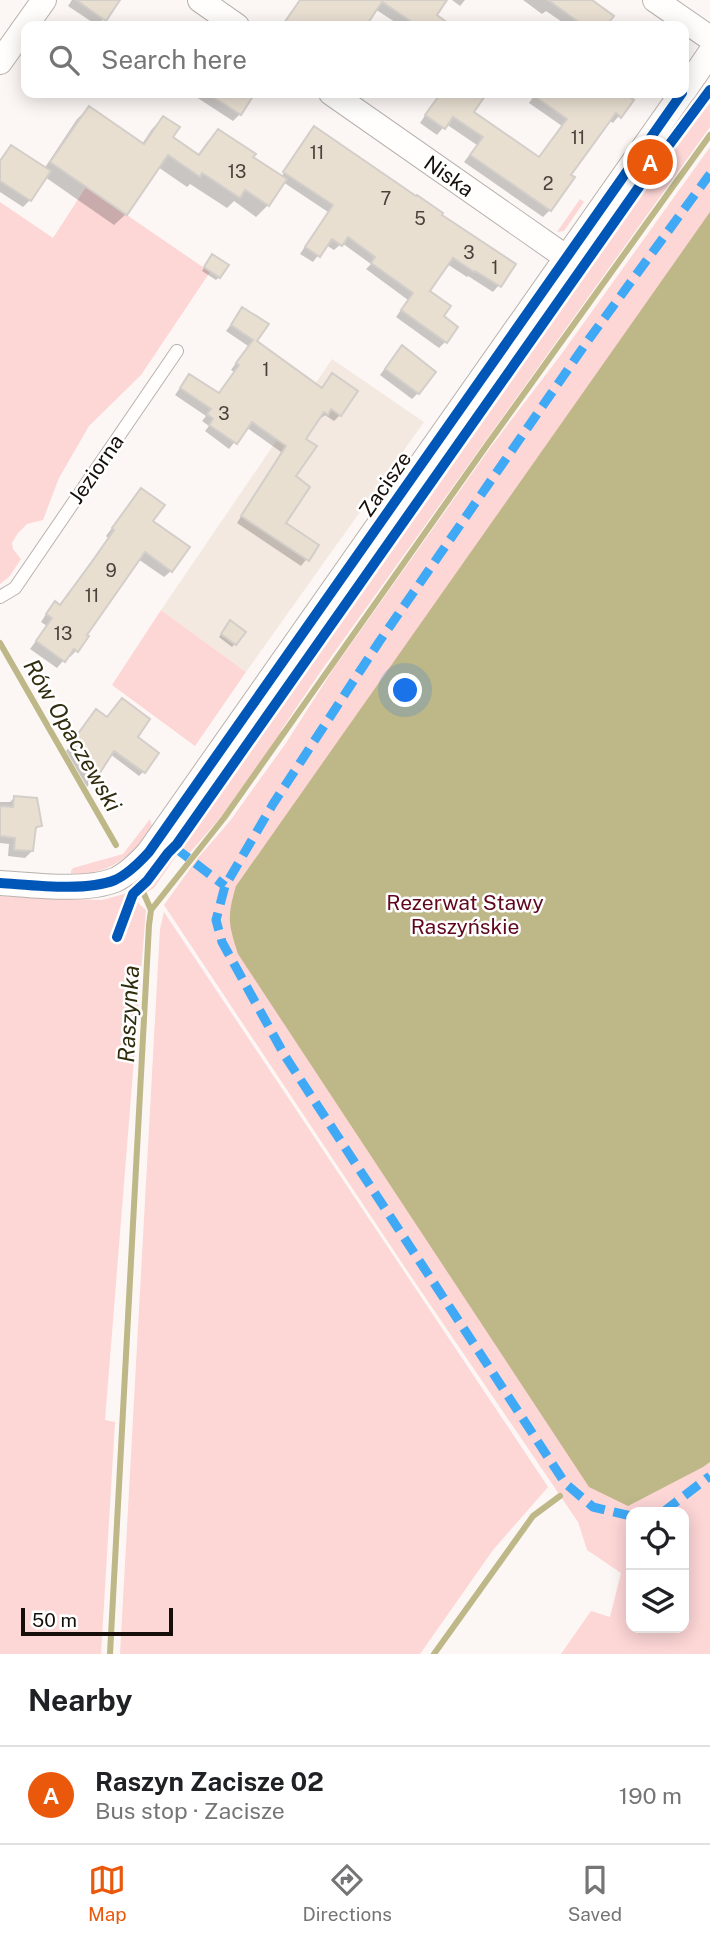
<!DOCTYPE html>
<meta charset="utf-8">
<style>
:root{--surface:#fff;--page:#f6f6f6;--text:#202124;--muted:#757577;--line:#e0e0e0;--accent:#ea580c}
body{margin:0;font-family:"Public Sans",sans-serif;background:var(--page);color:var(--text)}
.controls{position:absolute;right:21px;bottom:21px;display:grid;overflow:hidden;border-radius:14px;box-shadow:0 4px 18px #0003}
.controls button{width:63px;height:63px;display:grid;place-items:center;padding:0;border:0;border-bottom:2px solid var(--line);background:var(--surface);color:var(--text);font:35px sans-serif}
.scale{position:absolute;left:21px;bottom:18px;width:152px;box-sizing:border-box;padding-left:7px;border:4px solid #150e09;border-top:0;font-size:19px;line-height:24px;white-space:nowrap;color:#150e09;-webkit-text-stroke:5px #fff;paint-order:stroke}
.you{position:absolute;left:406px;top:691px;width:24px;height:24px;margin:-18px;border:5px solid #fff;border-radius:50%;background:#1a73e8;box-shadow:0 0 0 10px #1a73e833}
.badge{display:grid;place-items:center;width:46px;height:46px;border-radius:50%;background:var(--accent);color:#fff;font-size:23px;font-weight:700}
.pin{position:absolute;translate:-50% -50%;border:4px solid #fff;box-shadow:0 2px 7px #0006}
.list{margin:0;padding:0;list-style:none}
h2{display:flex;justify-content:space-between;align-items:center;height:91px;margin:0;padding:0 28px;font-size:30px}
h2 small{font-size:23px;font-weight:400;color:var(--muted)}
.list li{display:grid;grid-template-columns:46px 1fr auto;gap:21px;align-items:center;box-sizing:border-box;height:98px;padding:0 28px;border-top:2px solid var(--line)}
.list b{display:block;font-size:26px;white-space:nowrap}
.list p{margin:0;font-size:23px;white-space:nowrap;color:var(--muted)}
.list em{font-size:23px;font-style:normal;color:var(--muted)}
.icon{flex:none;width:38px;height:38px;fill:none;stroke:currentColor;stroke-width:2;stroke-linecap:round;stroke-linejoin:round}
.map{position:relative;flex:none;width:710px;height:1654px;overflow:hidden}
.search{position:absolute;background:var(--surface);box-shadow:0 4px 18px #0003;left:21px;right:21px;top:21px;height:77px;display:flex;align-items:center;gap:18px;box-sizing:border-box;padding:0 24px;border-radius:14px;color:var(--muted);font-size:26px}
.sheet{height:189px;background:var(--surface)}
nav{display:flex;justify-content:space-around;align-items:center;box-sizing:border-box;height:98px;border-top:2px solid var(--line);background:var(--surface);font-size:19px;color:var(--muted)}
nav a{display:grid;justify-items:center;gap:4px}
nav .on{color:var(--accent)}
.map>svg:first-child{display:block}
.built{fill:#f4e9e1}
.green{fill:#fdd6d6;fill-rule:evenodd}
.water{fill:#beb787}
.shadow{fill:#0003}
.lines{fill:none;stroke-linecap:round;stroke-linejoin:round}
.stream{stroke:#beb787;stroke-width:6}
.building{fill:#e8dfd1;stroke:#d3cec9;stroke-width:2}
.lane-casing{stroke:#b8b2ae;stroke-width:14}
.street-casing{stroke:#b8b2ae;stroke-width:26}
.lane{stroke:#fffefd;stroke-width:12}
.street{stroke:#fffefd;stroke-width:24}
.quiet{stroke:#3fa9f5;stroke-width:9;stroke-dasharray:18 9;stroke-linecap:butt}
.cycleway-casing{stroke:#fff;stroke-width:15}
.cycleway{stroke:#0057b8;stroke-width:10}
.labels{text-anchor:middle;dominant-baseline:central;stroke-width:5;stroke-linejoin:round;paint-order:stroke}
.number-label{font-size:18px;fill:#4a423b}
.street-label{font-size:21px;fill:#150e09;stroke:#fff}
.park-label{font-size:21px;fill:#60071c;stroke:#fff}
.water-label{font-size:23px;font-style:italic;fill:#302c0d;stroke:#fff}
</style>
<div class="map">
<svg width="710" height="1654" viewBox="0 0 710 1654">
<rect width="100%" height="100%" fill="#fcf7f4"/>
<path class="built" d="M332,359l92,63 -178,250 -85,-62z"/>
<path class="green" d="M710,96v31l-389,544 -39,58 -1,5 -61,84 -33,38 -5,-4 -3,-6 513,-727z
M710,147v1507h-149l30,-43 19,6 11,-44 -34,-23 -9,-28 -172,-253 -242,-364 33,-46 33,-38 56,-78 48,-75 156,-220 70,-92zM631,1512h53v116h-53z
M86,187l124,85 -69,103 -52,51 -30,52 -16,42 -16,4 -9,9 -6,10 1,6 8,10 -12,18 -9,7v-382l53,36z
M580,199l4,3 -20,29 -7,1z
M593,239l4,3 -424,601 -28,35 -15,15 -2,5 -14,38 5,2 17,-43 14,-13 19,-27 9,-2 -24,35 -18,10 1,4 9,8 -41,510 10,2 -14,232h-101v-758l102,4 22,-6 21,-20z
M161,610l85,62 -51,74 -83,-61z
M150,819l3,12c-25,27 -43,43 -82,44v-4l2,-3 50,-14z
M164,912l384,575 -55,63 -73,104h-300l40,-725z"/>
<path class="water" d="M710,212v1250l-7,5 -75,39 -39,-19 -351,-533c-10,-31 -11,-37 -2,-68z"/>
<path class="shadow" d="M72,0h46l-20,26 -30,-20z
M301,0h144l-11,16 15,10h-48l-26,-17 -11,17h-83z
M452,0h13l-5,6z
M523,0h66l18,22 5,4h-44l-22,-15 -4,3z
M190,93h63l-13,21 -7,7z
M440,93h45l-13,19 66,46 24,-32 -33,-23 7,-10h101l-24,30 -4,-3 -40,55 -19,35 -7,7 -79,-55 13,-17 -31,-21 -9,11 -17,-12z
M89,108l53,36 10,-15 11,-11 7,20 27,18 10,-14 11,-11 61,49 33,-48 128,84 59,69 -6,7 -25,-16 -1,1 -20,-13 -19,28 13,24 4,26 -6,6 -43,-31 12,-17 -42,-31 5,-5 -29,-21 -8,7 -8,-5 -13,17 -13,-8 28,-42 -45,-30 -15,23 -12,12 -22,-16 -7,7 -37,-24 -3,3 -29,-20 -32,47 -12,11 -69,-48 -15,23 -7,7 -23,-15v-31l11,-14 33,22 33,-50z
M210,259l9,18 -3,3 -14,-9z
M243,309l12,32 85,74 -6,6 -9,-6 -5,4 -2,-1 -14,21 -11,38 -9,46 33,23 -16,20 -64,-43 44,-71 -35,-25 -17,22 -24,-18 4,-5 -7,-5 4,-5 -31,-21 9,-13 34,13 16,-23 -3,-2 17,-24 -22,-15z
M396,353l22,40 -6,6 -32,-24z
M141,490l10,31 20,50 -7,6 -26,-18 -53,76 -9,16 -6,6 -3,-1 -10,12 -27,-19 17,-23 -6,-4 7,-11 11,-5 49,-68 -2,-2z
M228,625l16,7 -12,15 -13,-10z
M92,715l43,22 8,35 -4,4 -29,-22 -23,33 -21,-36z
M14,798l26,27 -6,7 -2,19 -7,7 -17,-2 1,-12 -9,-1v-41h10z"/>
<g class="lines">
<path class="stream" d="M0,643l116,202
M144,894l7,16
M110,1654l39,-729 2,-15 73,-92 263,-373 223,-310
M434,1654l99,-138 27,-20"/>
</g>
<path class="building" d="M76,0h44l-14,21z
M300,0h147l-10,15 15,11h-34l-36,-24 -16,24h-84z
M548,0h44l22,16 -8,10h-22z
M207,93h48l-14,22z
M441,93h46l-13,19 65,45 28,-38 -37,-26h94l10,7 -13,18 -5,-5 -45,62 4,2 -24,34 -81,-56 13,-18 -30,-20 -8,12 -20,-14z
M89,106l55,38 19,-28 17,11 -7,10 26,18 19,-26 38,25 -3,3 34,22 -18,27 -24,-16 -5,8 -38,-25 -2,4 -32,-22 -41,60 -77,-53z
M314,126l102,70 1,-1 26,18 -1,2 74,49 -15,23 -26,-16 -1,1 -21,-14 -23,33 21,15 -7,10 14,11 -11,16 -46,-33 12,-17 -42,-30 4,-6 -27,-20 -6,9 -10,-7 -12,18 -15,-10 28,-42 -50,-33z
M11,145l40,26 -20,30 -31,-20v-20z
M212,254l17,11 -9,13 -16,-11z
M242,307l27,17 -12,17 65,47 10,-15 26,18 -17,25 -10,-7 -3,6 -4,-3 -18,27 11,7 -21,30 14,11 -24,36 33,22 -10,16 -68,-45 45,-70 -34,-24 -15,22 -28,-19 4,-6 -6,-5 4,-5 -31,-21 9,-14 30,19 20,-28 -3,-2 17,-23 -22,-15z
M402,345l34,27 -17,22 -34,-25z
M141,488l24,17 -12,16 37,26 -18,25 -27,-20 -58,83 2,1 -11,16 -4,-3 -9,13 -29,-21 16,-23 -6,-4 9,-13 5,4 31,-42 23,-33 -2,-2z
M230,620l16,12 -10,13 -15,-11z
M122,698l28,21 -12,18 21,16 -14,20 -31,-22 -22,34 -23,-39 27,-37 11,8z
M14,796l23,2 5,28 -6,1 -3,24 -19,-1 1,-12 -15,-2v-30l13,1z"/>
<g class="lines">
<defs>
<path id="lane" d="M0,597l15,-9 162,-237"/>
<path id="street" d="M200,0l37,26
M655,0l55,38
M0,62l44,-62
M684,91l26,-38
M331,93l236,165
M0,883c32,2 85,9 115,-3 13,-6 24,-17 34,-28l533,-759"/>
</defs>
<use href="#lane" class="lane-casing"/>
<use href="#street" class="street-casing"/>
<use href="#lane" class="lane"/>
<use href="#street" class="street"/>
<path class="quiet" d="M174,847l51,39
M663,1512l47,-36
M631,1516l-38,-9 -28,-24 -280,-427 -63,-114 -6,-22 9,-34 48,-82 106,-162 210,-303 121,-165"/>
<defs>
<path id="cycleway" d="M0,883c32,2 85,9 115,-3 13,-6 24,-17 34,-28l533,-759
M117,937l16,-43 14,-13 21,-28 9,-9 483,-687 50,-67"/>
</defs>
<use href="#cycleway" class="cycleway-casing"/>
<use href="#cycleway" class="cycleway"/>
</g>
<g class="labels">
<g class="number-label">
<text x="578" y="137">11</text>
<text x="317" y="152">11</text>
<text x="237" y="171">13</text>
<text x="548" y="183">2</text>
<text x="386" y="198">7</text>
<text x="420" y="218">5</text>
<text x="469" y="252">3</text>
<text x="495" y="267">1</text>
<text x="266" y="369">1</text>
<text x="224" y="413">3</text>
<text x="111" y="570">9</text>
<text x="92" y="595">11</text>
<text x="63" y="633">13</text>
</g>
<g class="street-label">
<text transform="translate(449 176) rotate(35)">Niska</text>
<text transform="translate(96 469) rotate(-55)">Jeziorna</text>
<text transform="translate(385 484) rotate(-55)">Zacisze</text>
</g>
<g class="park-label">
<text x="465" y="902">Rezerwat Stawy<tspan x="465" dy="24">Raszyńskie</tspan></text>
</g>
<g class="water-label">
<text transform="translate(73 735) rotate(60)">Rów Opaczewski</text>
<text transform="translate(128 1014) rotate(-87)">Raszynka</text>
</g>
</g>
</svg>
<div class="controls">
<button><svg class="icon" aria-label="locate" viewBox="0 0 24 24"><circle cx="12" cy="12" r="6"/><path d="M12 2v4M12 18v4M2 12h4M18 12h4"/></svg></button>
<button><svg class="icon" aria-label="layers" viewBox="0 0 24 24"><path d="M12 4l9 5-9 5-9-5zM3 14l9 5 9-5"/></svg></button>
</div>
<div class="scale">50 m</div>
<div class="you"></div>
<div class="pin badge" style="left:650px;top:162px">A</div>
<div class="search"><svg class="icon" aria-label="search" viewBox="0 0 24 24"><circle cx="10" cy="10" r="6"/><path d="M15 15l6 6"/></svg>Search here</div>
</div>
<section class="sheet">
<h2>Nearby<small></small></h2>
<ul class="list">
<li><span class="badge">A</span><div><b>Raszyn Zacisze 02</b><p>Bus stop · Zacisze</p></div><em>190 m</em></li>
</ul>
</section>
<nav>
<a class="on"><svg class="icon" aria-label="map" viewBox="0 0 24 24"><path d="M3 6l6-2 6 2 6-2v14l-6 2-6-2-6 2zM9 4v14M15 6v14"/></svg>Map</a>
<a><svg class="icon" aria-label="directions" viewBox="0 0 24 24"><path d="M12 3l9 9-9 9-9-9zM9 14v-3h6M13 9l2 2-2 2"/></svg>Directions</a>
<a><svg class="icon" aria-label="saved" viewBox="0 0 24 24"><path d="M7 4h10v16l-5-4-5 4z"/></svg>Saved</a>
</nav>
